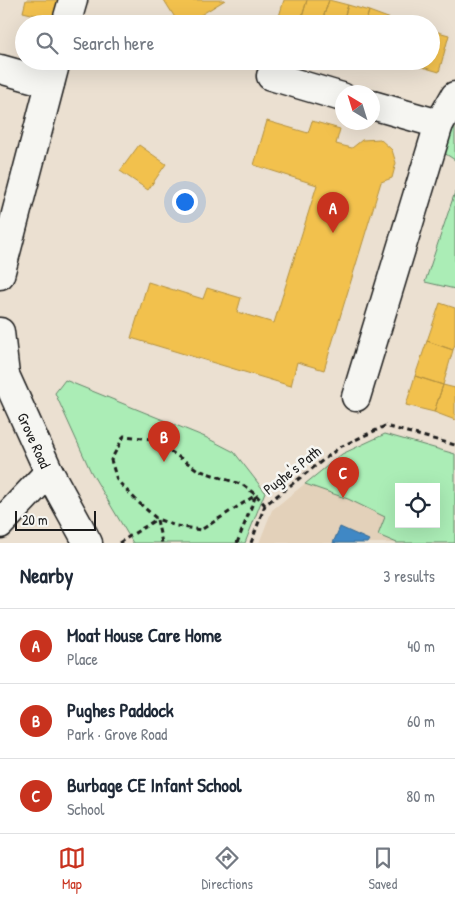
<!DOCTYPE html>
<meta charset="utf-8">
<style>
:root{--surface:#fff;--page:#f6f6f7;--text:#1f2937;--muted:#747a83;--line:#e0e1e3;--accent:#c8321e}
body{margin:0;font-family:"Patrick Hand",sans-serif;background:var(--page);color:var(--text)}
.controls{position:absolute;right:15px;bottom:15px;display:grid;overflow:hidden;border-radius:0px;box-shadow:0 5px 20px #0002}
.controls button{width:45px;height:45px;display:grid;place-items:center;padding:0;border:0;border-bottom:1px solid var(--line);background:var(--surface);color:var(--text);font:25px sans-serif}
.compass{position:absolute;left:335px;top:85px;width:45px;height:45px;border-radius:50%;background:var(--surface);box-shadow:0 5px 20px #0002;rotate:322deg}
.scale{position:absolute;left:15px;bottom:12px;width:81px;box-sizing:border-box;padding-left:5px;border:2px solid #1c1c1c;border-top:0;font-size:14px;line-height:18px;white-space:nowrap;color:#1c1c1c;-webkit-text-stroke:4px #f6f6f2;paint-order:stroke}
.you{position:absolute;left:184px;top:201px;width:18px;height:18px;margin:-12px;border:4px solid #fff;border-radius:50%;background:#1a73e8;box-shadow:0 0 0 8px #1a73e833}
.badge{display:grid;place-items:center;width:32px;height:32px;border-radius:50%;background:var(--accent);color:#fff;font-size:16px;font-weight:700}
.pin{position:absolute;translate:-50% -41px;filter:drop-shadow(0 1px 2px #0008)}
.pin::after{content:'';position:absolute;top:26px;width:18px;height:15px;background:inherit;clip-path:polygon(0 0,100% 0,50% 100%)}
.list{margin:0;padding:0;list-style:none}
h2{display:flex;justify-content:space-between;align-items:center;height:65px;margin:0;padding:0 20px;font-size:21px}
h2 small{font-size:16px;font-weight:400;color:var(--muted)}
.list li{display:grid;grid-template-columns:32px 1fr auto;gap:15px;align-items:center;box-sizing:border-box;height:75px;padding:0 20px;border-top:1px solid var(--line)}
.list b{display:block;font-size:19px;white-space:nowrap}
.list p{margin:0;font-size:16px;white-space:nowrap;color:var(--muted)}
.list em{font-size:16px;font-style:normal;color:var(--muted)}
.icon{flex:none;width:28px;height:28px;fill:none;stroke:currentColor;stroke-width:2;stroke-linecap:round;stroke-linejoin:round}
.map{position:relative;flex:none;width:455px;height:543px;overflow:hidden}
.search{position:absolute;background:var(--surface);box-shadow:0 5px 20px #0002;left:15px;right:15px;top:15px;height:55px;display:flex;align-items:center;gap:12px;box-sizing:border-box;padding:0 18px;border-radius:28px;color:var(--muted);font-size:19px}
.sheet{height:290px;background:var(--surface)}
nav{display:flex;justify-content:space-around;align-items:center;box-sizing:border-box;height:70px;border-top:1px solid var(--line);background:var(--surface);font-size:14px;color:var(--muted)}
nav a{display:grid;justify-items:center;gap:2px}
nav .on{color:var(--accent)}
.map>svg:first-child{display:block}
.built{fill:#e3d1ba;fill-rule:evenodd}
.green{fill:#abedb6;stroke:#648469;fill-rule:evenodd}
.homes{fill:#f2c14e;stroke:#b2903f}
.schools{fill:#3f88c5;stroke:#346892}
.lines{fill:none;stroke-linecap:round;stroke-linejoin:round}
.minor-casing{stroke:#1c1c1c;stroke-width:31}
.path{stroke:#1c1c1c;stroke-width:3;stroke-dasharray:5 4;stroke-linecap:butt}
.minor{stroke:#f6f6f2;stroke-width:28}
.labels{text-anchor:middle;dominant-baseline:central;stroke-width:5;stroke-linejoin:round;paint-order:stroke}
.street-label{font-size:15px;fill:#1c1c1c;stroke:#f6f6f2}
</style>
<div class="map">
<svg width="455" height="543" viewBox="0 0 455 543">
<rect width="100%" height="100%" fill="#ebe0d1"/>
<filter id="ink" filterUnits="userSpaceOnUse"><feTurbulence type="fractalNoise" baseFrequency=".02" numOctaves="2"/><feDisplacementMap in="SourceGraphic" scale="10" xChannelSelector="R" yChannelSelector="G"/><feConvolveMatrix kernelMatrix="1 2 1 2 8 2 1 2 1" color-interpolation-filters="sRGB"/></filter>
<g filter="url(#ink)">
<path class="built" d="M385,434l70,20v89h-196l13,-33 70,-56zM399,487h37v37h-37z"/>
<path class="green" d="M455,100v60l-23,-15z
M455,192v97l-30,-7z
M65,380l140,57 29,15 31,40 -20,51h-112l-42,-71 -36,-79z
M385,434l70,20v89h-58l-19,-8 7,-18 -37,-18 -43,-15 37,-30zM399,487h37v37h-37z"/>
<path class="homes" d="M26,0h35l-5,20 -33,-8z
M164,0h61l-39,24h-7z
M284,0h23l-7,24 -23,-1z
M307,0h22l-8,24h-21z
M329,0l19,5 -6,19h-21z
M348,5l21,6 -4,13h-23z
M369,11l19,7 -2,6h-21z
M388,18l20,6h-22z
M431,30l18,5 -10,37 -20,-6 1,-5h11z
M402,61h18l-1,5z
M267,121l41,12 4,-12 28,8 -4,15 16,4 10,-8 18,-1 12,11 4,13 -4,15 -11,4 -57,188 -27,-8 -6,24 -160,-48 17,-56 55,17 4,-11 34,10 -4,14 37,11 43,-138 -63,-20z
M139,145l27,19 -18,26 -28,-19z
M440,303l15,5v36l-2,6 -26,-9z
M427,341l26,9 -10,35 -28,-9z
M415,376l28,9 -9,27 -28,-7z
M443,385l12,3v32l-21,-8z"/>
<path class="schools" d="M340,527l29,13 -2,3h-34z"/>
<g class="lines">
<defs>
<g id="minor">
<path d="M66,24l7,-24"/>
<path d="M0,69l50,14"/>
<path d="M271,76l71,21"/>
<path d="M372,105l67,19"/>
<path d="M0,275l56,-214"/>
<path id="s1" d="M0,332l5,43 44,97 39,71"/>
<path d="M356,397l83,-273 16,-28"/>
<path d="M0,524l49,-52"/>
</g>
</defs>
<use href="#minor" class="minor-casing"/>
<path class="path" d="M157,520l5,23
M119,543l38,-24
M237,543l19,-48 -13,-10 -45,-15 -46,-31 -28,-3 -13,24 6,20 21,22 19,17 19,7 25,4 55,-35 9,10
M251,543l14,-38 75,-58 45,-21 70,19"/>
<use href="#minor" class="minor"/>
</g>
</g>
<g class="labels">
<g class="street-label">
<text stroke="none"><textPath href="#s1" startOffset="115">Grove Road</textPath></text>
<text transform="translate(292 470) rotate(-38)">Pughe's Path</text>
</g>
</g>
</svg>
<div class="controls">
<button><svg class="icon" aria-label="locate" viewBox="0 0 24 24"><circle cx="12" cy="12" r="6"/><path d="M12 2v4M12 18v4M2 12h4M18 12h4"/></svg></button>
</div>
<svg class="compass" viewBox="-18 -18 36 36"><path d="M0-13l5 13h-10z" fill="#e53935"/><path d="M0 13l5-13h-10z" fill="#747a83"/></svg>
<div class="scale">20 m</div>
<div class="you"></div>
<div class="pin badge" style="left:333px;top:233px">A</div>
<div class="pin badge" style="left:164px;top:462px">B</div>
<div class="pin badge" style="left:343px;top:498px">C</div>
<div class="search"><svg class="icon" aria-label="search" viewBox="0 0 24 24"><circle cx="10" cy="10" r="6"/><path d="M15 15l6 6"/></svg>Search here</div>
</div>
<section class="sheet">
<h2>Nearby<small>3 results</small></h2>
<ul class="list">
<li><span class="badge">A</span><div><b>Moat House Care Home</b><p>Place</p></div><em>40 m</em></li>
<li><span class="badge">B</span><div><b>Pughes Paddock</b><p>Park · Grove Road</p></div><em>60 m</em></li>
<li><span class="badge">C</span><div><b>Burbage CE Infant School</b><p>School</p></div><em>80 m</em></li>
</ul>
</section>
<nav>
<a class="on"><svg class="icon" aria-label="map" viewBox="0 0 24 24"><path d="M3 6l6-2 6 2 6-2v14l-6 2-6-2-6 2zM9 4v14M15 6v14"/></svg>Map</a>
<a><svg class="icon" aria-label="directions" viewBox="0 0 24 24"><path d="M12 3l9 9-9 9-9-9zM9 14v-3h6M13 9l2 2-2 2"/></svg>Directions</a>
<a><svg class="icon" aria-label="saved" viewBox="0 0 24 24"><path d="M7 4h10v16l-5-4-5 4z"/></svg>Saved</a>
</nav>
